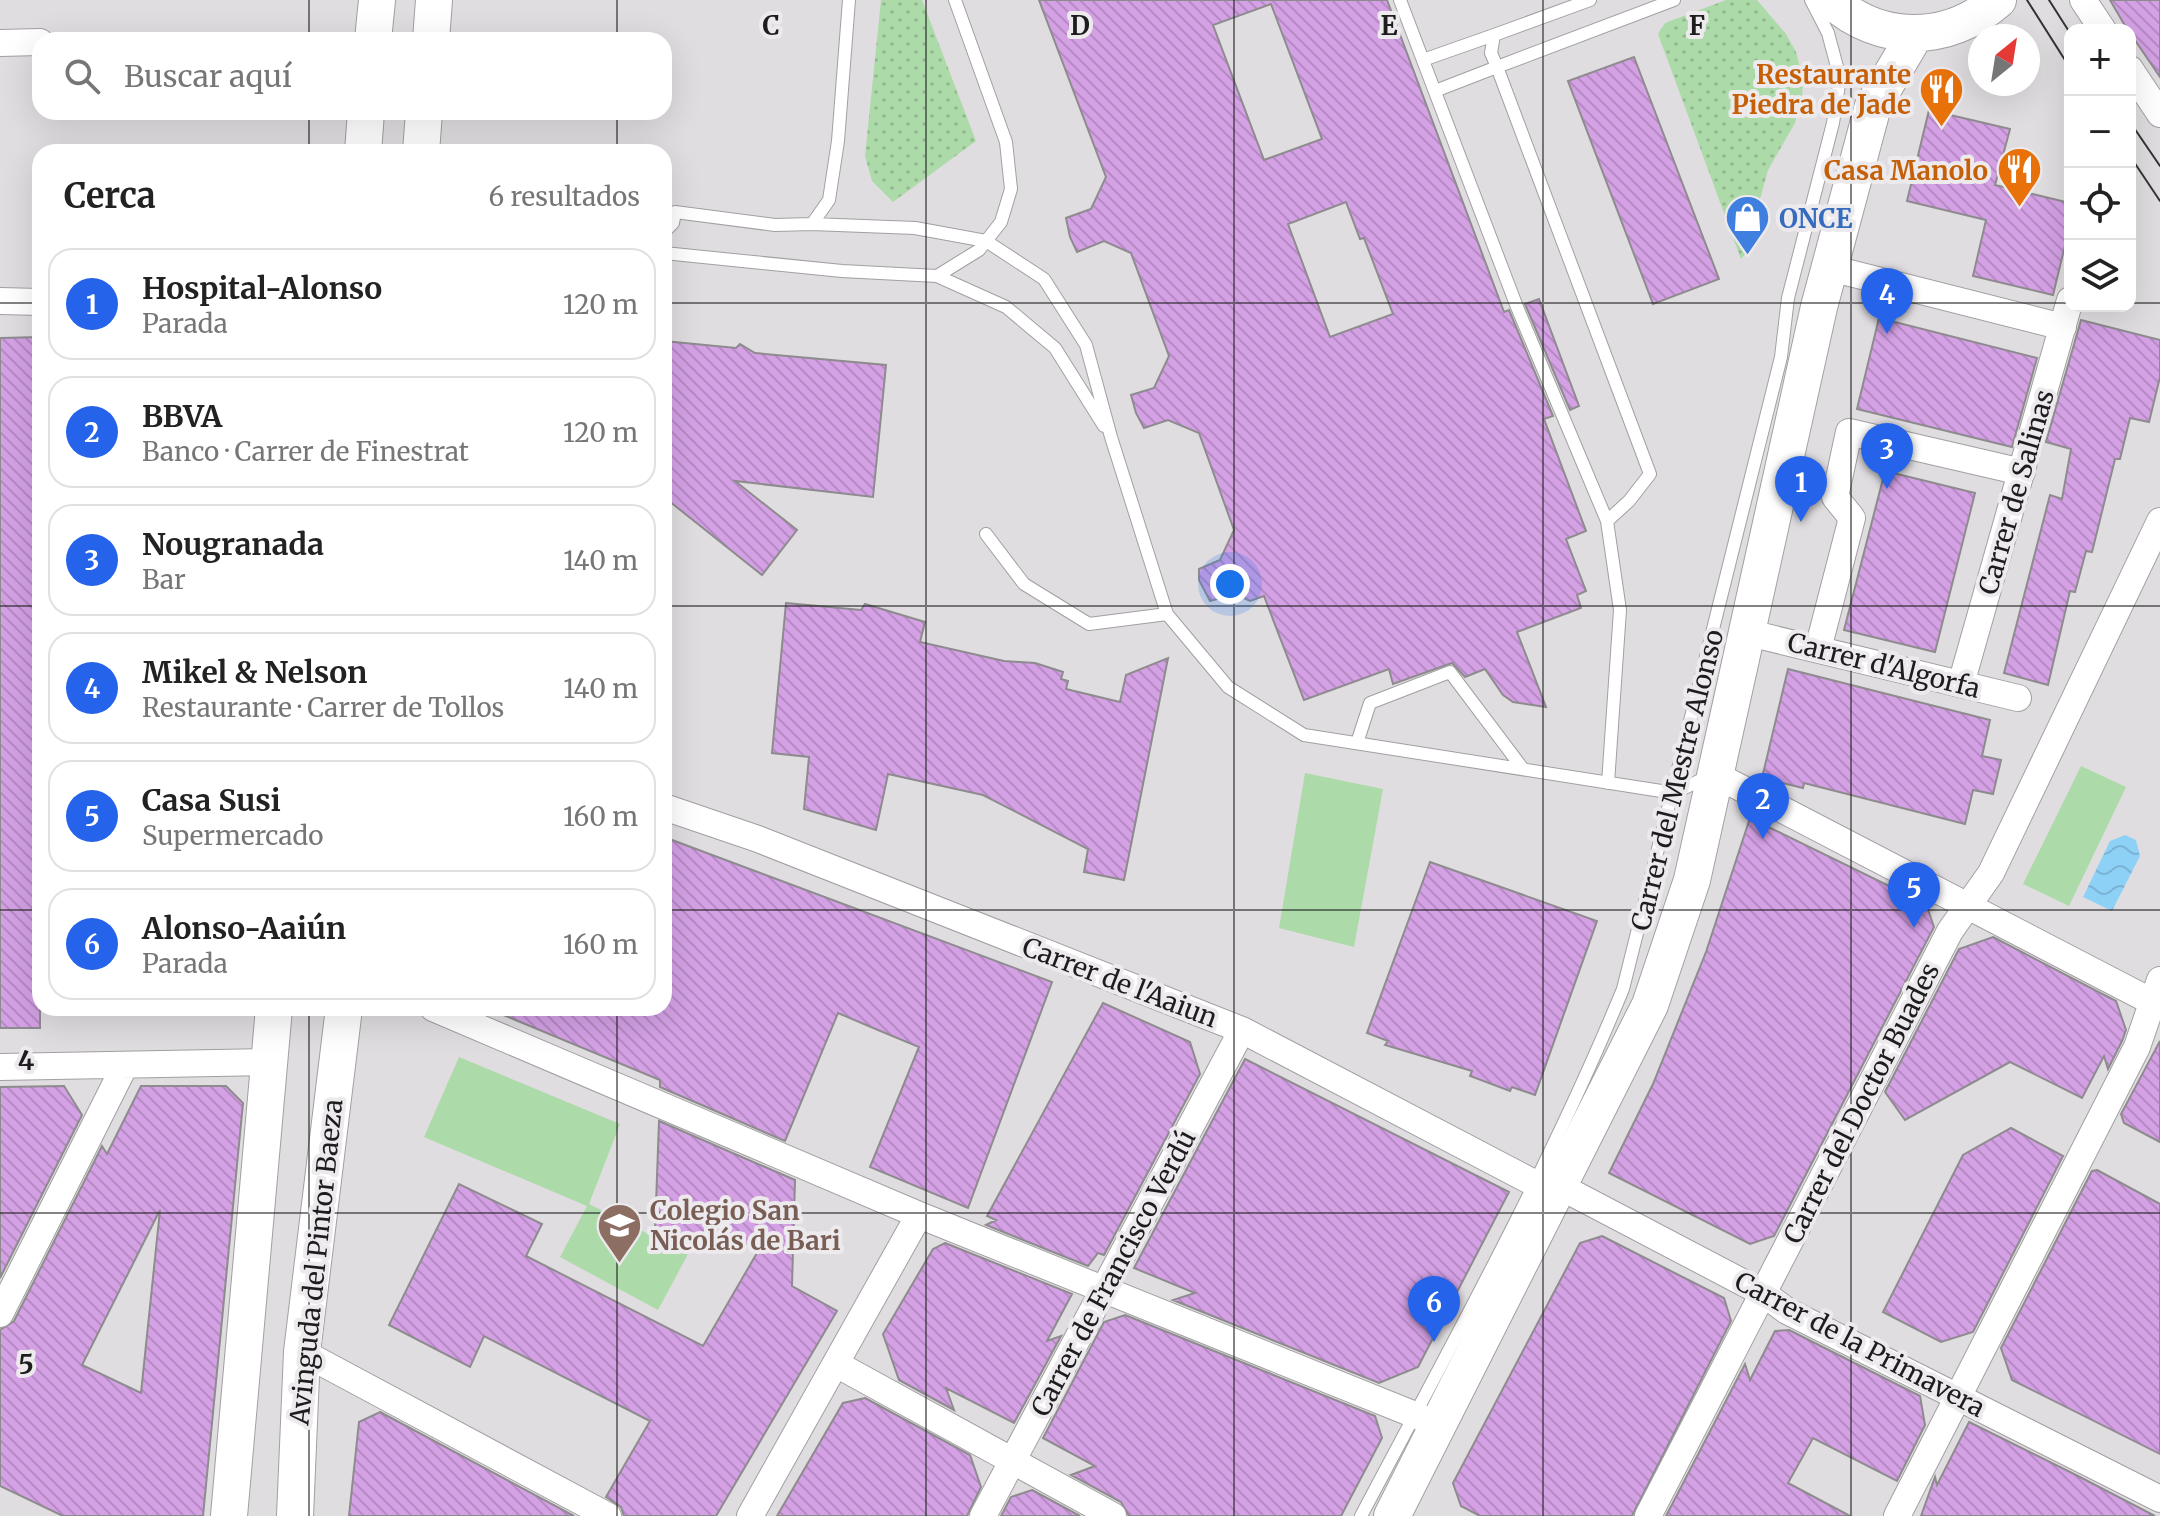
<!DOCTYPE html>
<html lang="es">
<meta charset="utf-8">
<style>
:root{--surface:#fff;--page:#f2f2f2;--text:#222;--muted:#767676;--line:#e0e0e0;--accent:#2563eb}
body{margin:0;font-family:Merriweather,serif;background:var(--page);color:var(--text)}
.controls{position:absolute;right:24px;top:24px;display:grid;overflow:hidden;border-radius:16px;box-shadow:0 8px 32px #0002}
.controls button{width:72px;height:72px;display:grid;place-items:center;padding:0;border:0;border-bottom:2px solid var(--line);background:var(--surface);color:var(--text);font:40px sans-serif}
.compass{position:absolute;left:1968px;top:24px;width:72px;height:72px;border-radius:50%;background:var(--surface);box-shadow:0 8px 32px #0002;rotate:30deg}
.you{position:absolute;left:1230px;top:584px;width:28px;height:28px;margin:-20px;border:6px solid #fff;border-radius:50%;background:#1a73e8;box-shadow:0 0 0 12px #1a73e833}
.badge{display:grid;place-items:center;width:52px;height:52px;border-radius:50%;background:var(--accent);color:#fff;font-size:26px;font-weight:700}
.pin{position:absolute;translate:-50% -66px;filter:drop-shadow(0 2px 4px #0008)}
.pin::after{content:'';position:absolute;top:42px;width:28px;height:24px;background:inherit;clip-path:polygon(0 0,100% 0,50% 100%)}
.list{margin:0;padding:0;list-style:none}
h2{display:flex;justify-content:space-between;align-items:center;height:104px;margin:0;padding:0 32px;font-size:34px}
h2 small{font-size:26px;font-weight:400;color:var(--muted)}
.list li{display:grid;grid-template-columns:52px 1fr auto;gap:24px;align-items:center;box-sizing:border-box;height:112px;margin:0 16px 16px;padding:0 16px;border:2px solid var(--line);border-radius:24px}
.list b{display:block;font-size:30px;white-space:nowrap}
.list p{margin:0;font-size:26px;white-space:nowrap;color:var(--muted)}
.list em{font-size:26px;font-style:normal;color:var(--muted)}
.icon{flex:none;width:44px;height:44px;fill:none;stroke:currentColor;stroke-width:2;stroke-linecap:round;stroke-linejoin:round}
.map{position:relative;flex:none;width:2160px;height:1516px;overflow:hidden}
.search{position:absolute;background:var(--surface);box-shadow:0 8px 32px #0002;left:32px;top:32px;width:640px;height:88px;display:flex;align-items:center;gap:20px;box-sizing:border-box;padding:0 28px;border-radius:24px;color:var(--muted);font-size:30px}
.panel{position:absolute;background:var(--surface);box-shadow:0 8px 32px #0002;left:32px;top:144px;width:640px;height:872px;border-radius:24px}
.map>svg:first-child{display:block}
.grass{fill:url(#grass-dots)}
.pitch{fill:#acdaa8}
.water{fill:url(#water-waves)}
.building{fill:url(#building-back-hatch);stroke:#8e8b8e;stroke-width:2;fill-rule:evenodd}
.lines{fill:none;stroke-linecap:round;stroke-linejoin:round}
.lane-casing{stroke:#a29fa3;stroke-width:14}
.street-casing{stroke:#a29fa3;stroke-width:28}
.secondary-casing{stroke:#a29fa3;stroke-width:38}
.lane{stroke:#fff;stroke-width:12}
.street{stroke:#fff;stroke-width:26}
.secondary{stroke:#fff;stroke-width:36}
.tram{stroke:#353435;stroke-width:2}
.grid{fill:none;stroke:#1e1d1e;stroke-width:2;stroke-opacity:0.55}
.labels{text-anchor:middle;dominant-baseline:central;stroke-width:8;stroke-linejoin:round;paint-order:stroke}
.food-label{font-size:26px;font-weight:bold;fill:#c56008;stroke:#edeaee;text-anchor:end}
.shop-label{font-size:26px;font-weight:bold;fill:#366cbe;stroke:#edeaee;text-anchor:start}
.street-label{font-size:26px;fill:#1e1d1e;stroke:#edeaee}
.education-label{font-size:26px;font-weight:bold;fill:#785e54;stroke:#edeaee;text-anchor:start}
.grid-label{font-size:26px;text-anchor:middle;font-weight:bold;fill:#1e1d1e;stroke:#edeaee;stroke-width:8;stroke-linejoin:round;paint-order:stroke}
</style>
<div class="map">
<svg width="2160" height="1516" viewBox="0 0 2160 1516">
<defs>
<pattern id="grass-dots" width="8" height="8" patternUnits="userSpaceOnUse" patternTransform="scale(2)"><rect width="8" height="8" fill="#acdaa8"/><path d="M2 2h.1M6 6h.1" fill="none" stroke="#94bb90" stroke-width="1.8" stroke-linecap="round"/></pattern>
<pattern id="water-waves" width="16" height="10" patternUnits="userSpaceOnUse" patternTransform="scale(2)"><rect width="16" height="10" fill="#8ed1f7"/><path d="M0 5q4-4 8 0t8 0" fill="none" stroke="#7ab3d3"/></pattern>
<pattern id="building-back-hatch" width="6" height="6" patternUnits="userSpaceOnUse" patternTransform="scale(2)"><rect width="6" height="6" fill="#d4a1e5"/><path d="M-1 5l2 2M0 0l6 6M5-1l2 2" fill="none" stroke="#b68ac4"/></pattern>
</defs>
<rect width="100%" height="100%" fill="#e0dde0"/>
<path class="grass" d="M881,0h41l54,141 -83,61 -21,-21 -7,-25z
M1726,0h31l29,34 10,18 7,27 -1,18 -7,26 -27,47 -15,54 -1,22 -11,13 -83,-225 7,-11z"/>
<path class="pitch" d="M2081,766l45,21 -57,119 -46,-22z
M1305,773l78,16 -29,158 -75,-19z
M459,1057l161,67 -31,80 99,50 -30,56 -98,-53 27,-51 -163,-69z"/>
<path class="water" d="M2125,835l11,5 4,16 -28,55 -29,-14 27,-56z"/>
<path class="building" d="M1039,0h348l117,312 5,-2 44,106 -9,3 42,112 -20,8 20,52 -9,4 4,13 -64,24 29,75 -33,-5 -10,-7 -18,-26 -20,8 -13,-14 -59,21 -4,-15 -85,31 -40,-104 -14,5 -15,-7 -25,7 -11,-21v-11l21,-9 14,-30 -35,-97 -31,-13 -24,8 -8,-15 -5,-18 23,-7 15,-32 -38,-103 -27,-12 -27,11 -7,-15 -4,-19 25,-9 15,-32zM1271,4l51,135 -58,21 -51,-135zM1346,202l14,37 4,-1 29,76 -63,23 -42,-113z
M2110,0h50v77l-36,-53z
M1634,57l85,222 -66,25 -85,-223z
M1929,110l81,19 -15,56 75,18v22l-17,70 -80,-19 13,-56 -79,-19z
M1539,299l40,107 -9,4 -45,-106z
M1879,318l158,40 -25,89 -155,-38z
M2081,320l79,20v37l-11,45 -19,-4 -10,41h-5l-23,93 -6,-1 -11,41 -5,-1 -22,94 -44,-12 46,-178 12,4 9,-50 -25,-7z
M40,337v691h-40v-690z
M664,341l72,7 4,-4 15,9 131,12 -13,132 -138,-16 62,49 -35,45 -98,-78z
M1885,471l90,22 -40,159 -91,-22z
M786,603l75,7 4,-6 60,18 -5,20 84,19 31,2 28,9 -2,7 7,2 -2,8 54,13 6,-27 42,-17 -44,222 -40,-8 4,-23 -105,-54 -95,-21 -12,56 -72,-21 5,-52 -37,-4z
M1788,669l202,51 -8,36 19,4 -8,34 -20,-4 -8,34 -161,-41 -1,5 -41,-10z
M1750,818l176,86 8,23 -160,309 -24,8 -141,-71 44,-89 53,-132z
M664,837l388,145 -84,226 -98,-41 49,-120 -41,-17 -40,-17 -53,128 -125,-54v-7l-171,-71 175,-1z
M1430,862l167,59 -62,174 -23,-8 -2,4 -40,-15 2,-5 -87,-26 3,-4 -21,-8z
M1993,937l123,64 10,29 -4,11 -14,28 -4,-13 -22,42 -72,-36 -105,58 -20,-28 74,-143z
M1103,1003l87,39 10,32 -96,181 -6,-2 -10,13 -102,-41 10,-5 -9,-4z
M2160,1041v101l-36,-19 -3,-9z
M1245,1059l264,133 -91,175 -39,16 -206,-83 22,-7 -61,-25z
M64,1086l18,29 -82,163v-191z
M141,1086h85l17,17 -40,413h-140l-63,-30v-156l14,-9 88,-175 5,8zM160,1210l-19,183 -59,-28z
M659,1121l136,59 -3,106 45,25 -121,205h-92l-3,-9 -15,-10 44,-76 -166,-85 -14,31 -81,-42 70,-141 83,40 -16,32 177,90 58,-100 -106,-14z
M2011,1128l52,28 -90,176 -32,10 -58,-30 80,-157z
M2097,1170l63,34v250l-148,-74 -11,-32 91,-177z
M1602,1236l122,62 7,23 -99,195h-152l-19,-10 -8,-23 127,-240z
M945,1243l127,51 -25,47 14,-5 -47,87 -68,-35 8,22 -55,-30 -16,-46 50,-85z
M1125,1315l250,101 7,22 -41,78h-212l-8,-14 -50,-27 24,-9 -52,-28 61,-116z
M1789,1330l131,66 5,29 -28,56 -84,-43 -25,45 62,33h-184l79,-152 5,16 25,-49z
M865,1398l105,57 11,32 -14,29h-190l66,-113z
M380,1412l194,104h-225l10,-94z
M1969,1422l107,53 79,41h-234l14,-39 2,8z
M1032,1490l48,26h-79l10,-19z"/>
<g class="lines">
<defs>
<path id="lane" d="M1400,0l117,307 90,214
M1590,0l-96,35 -3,18 6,14 177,-67
M1423,60l71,-25
M1435,91l62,-24 153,407 -21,27 -22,20 13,89 -12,173
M812,224l103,4 71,13 58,38 42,66 25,92 56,177 61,73 76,48 370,58 33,-16
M664,232l9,-9 2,-11 100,13 37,-1 17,-24 9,-59 11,-141
M664,253l178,18 95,5 42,-26 22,-28 10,-33 -5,-47 -51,-142
M937,276l69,31 49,41 49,78
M986,534l38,50 65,40 78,-10
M1357,743l13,-40 80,-31 73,97
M1361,1516c92,-174 187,-345 262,-527l158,-632 7,-59 45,-175 7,-45 -12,-45 -17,-33"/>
<path id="street" d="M2083,0l20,30
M0,43l40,-1
M2130,69l30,45
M1830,268l233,59
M0,301l40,1
M1749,633l269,65
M1818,649l34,-131 -17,-21 14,-65 173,40
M1961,684l109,-384
M1714,774l446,232
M664,807l94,32 484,191 294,154 25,3 202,106 24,18 373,188
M433,1008l486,207 521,210
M0,1067l268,-5
M0,1314l124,-247
M302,1352l306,164
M838,1365l275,151
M750,1516l169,-301
M983,1516l259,-486
M1648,1516l302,-585 41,-58 169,-352
M1897,1516l240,-469 23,-67"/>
<path id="secondary" d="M1831,0c49,44 117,44 167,0
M373,40l4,-40
M431,40l3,-40
M363,152l3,-40
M421,152l3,-40
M229,1516l45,-508
M295,1516l7,-164 42,-344
M1392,1516l258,-511 42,-125 127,-573 54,-201 43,-73"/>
</defs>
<use href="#lane" class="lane-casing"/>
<use href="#street" class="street-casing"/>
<use href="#secondary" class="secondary-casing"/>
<use href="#lane" class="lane"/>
<use href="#street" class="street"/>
<use href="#secondary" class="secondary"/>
<path class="tram" d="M2027,0l43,68
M2049,0l21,33
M2130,122l30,44
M2130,156l30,45"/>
</g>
<path class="grid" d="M309,0v40M617,0v40M926,0v1516M1234,0v1516M1543,0v1516M1851,0v1516M309,112v40M617,112v40M0,303h40M664,303h1406M2130,303h30M0,606h40M664,606h1496M0,910h40M664,910h1496M309,1008v508M617,1008v508M0,1213h2160"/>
<defs>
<symbol id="restaurant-pin" viewBox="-11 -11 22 30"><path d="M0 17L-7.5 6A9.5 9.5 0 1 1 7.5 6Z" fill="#e8710a" stroke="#edeaee"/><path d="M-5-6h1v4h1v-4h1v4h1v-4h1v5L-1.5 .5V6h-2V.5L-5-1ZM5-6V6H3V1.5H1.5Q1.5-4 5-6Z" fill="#fff"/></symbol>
<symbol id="shop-pin" viewBox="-11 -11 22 30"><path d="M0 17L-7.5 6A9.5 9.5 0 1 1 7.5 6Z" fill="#3f7fe0" stroke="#edeaee"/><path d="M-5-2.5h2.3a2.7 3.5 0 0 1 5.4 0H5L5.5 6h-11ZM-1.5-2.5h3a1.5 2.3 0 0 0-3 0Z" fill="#fff"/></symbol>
<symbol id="school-pin" viewBox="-11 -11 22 30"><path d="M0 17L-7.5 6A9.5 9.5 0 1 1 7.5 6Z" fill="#8d6e63" stroke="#edeaee"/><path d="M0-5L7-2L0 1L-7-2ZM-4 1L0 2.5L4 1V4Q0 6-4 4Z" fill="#fff"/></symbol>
</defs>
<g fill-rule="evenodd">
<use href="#restaurant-pin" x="1916" y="64" width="51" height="69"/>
<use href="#restaurant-pin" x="1994" y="144" width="51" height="69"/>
<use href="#shop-pin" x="1722" y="192" width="51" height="69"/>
<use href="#school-pin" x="594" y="1200" width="51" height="69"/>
</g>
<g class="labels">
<g class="food-label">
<text x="1911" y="74">Restaurante<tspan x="1911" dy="30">Piedra de Jade</tspan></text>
<text x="1988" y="170">Casa Manolo</text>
</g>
<g class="shop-label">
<text x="1779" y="218">ONCE</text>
</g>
<g class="street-label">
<text transform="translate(2016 492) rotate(-74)">Carrer de Salinas</text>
<text transform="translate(1884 665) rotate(14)">Carrer d'Algorfa</text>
<text transform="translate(1677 780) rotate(-76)">Carrer del Mestre Alonso</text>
<text transform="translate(1120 982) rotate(21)">Carrer de l'Aaiun</text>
<text transform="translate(1861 1103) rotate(-63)">Carrer del Doctor Buades</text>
<text transform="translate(316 1262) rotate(-84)">Avinguda del Pintor Baeza</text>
<text transform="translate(1113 1273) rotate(-62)">Carrer de Francisco Verdú</text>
<text transform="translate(1860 1344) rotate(28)">Carrer de la Primavera</text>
</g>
<g class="education-label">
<text x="650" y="1210">Colegio San<tspan x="650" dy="30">Nicolás de Bari</tspan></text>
</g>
</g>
<g class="grid-label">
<text x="771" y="35">C</text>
<text x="1080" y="35">D</text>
<text x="1389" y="35">E</text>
<text x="1697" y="35">F</text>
<text x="26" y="1070">4</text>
<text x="26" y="1374">5</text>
</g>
</svg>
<div class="controls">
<button>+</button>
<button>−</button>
<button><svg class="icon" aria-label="locate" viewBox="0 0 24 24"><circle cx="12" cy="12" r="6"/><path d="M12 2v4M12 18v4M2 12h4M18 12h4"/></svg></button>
<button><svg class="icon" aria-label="layers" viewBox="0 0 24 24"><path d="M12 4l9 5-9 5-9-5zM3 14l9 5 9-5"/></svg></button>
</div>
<svg class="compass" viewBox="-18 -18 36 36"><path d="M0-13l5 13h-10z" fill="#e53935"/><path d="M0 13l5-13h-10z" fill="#767676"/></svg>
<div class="you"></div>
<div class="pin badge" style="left:1801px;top:522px">1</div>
<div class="pin badge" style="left:1763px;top:839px">2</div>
<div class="pin badge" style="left:1887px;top:489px">3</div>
<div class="pin badge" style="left:1887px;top:334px">4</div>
<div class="pin badge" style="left:1914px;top:928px">5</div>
<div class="pin badge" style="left:1434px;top:1342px">6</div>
<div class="search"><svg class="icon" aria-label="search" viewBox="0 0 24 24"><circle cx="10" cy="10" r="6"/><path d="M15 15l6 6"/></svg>Buscar aquí</div>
<section class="panel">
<h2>Cerca<small>6 resultados</small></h2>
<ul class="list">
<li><span class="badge">1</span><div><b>Hospital-Alonso</b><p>Parada</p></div><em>120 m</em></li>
<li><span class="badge">2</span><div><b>BBVA</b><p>Banco · Carrer de Finestrat</p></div><em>120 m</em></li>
<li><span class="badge">3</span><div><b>Nougranada</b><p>Bar</p></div><em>140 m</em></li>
<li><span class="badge">4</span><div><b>Mikel &amp; Nelson</b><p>Restaurante · Carrer de Tollos</p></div><em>140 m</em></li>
<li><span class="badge">5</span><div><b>Casa Susi</b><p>Supermercado</p></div><em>160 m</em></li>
<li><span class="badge">6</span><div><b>Alonso-Aaiún</b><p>Parada</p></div><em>160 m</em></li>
</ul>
</section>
</div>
